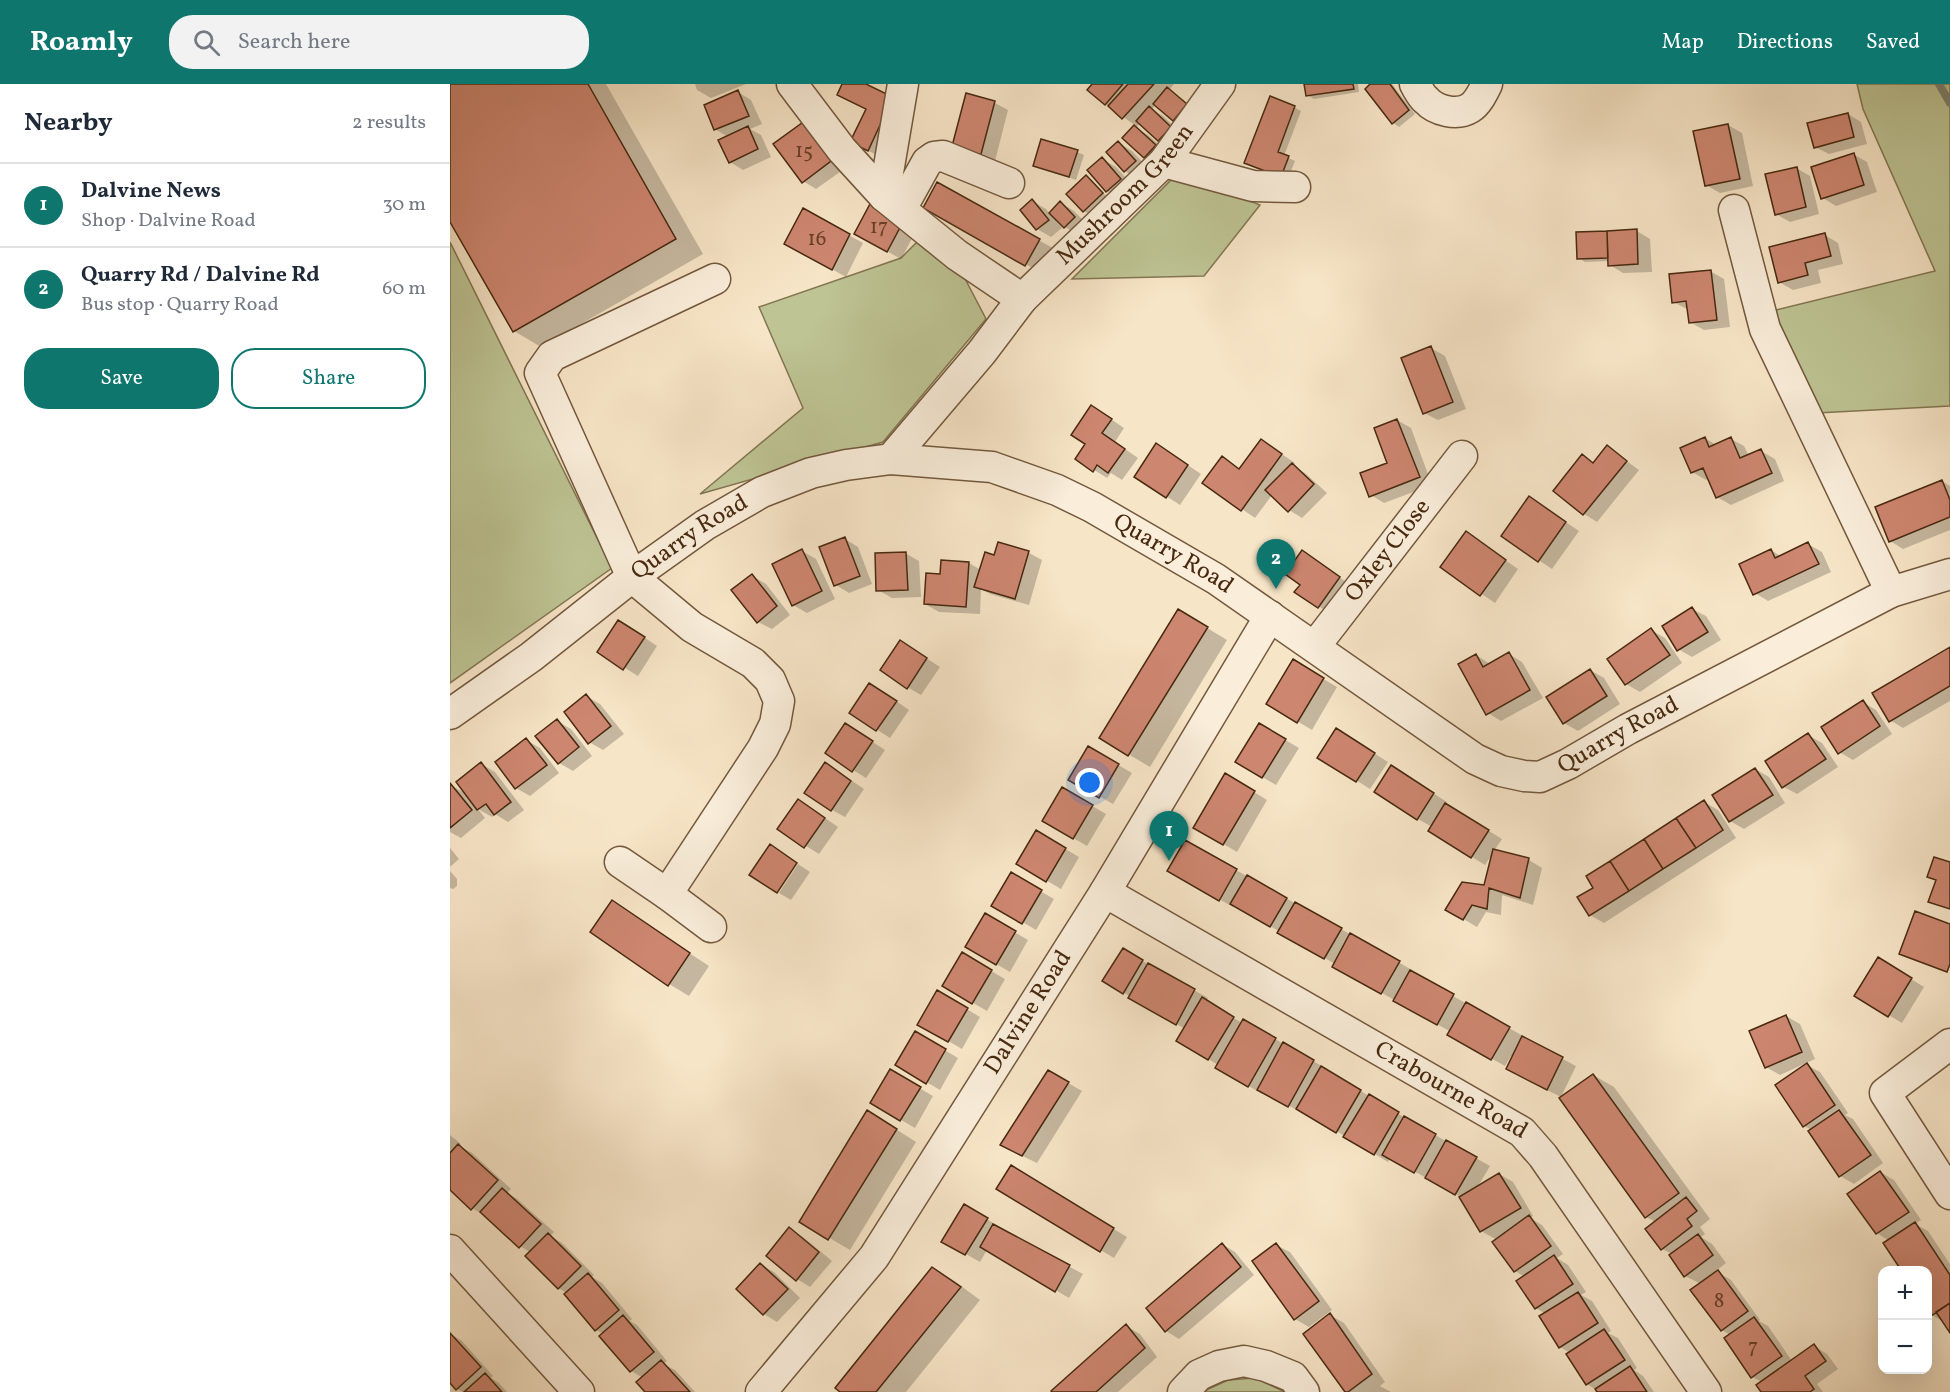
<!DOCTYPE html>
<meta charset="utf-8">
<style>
:root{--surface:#fff;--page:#f2f2f3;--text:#1f2937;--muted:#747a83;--line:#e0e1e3;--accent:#0f766e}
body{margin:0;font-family:Vollkorn,serif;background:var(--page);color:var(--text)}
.controls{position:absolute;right:18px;bottom:18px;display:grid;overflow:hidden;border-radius:12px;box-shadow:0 6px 24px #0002}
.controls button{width:54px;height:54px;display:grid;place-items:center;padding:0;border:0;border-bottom:2px solid var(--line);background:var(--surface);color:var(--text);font:30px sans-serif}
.you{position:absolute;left:640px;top:699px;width:21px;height:21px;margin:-15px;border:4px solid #fff;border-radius:50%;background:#1a73e8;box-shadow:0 0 0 9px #1a73e833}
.badge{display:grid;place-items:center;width:39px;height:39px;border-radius:50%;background:var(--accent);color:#fff;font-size:20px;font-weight:700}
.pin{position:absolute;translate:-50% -50px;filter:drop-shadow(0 2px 3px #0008)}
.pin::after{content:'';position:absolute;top:32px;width:21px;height:18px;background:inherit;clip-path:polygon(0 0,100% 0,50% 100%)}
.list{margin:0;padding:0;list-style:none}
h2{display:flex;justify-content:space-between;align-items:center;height:78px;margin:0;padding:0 24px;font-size:26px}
h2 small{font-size:20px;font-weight:400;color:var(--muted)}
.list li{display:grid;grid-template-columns:39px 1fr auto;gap:18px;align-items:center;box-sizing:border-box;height:84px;padding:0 24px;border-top:2px solid var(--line)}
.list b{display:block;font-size:22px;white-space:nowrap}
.list p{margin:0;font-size:20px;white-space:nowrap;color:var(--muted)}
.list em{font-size:20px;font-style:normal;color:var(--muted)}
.actions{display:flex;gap:12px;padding:18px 24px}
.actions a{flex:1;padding:14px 0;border:2px solid var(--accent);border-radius:24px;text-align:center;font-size:21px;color:var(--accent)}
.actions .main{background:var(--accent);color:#fff}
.icon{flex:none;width:33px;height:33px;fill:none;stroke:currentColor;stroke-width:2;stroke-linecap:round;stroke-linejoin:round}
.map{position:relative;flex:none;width:1500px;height:1308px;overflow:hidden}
header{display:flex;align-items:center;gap:36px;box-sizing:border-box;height:84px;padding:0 30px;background:var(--accent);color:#fff}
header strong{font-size:28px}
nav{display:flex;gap:33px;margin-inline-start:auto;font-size:21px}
.search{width:420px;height:54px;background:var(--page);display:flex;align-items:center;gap:15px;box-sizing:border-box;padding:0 21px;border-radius:24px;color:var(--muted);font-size:22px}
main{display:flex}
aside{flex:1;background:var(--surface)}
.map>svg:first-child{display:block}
.green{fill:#bec494;stroke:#837652;stroke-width:1.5}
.shadow{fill:#0003}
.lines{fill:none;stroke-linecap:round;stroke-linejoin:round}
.stream{stroke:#7b8371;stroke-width:8}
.building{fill:#cd8670;stroke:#48290f;stroke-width:1.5}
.minor-casing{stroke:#74583d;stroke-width:33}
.minor{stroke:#faeedb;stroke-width:30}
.labels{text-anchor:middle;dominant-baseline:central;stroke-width:6;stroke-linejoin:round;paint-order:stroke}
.number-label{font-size:21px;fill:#694027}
.street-label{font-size:24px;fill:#48290f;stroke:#faeedb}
</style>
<header>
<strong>Roamly</strong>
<div class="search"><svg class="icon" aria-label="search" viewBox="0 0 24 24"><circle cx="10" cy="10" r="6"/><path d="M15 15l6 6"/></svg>Search here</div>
<nav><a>Map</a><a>Directions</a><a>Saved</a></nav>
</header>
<main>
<aside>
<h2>Nearby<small>2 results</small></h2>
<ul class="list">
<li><span class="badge">1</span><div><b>Dalvine News</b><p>Shop · Dalvine Road</p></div><em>30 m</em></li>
<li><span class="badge">2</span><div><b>Quarry Rd / Dalvine Rd</b><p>Bus stop · Quarry Road</p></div><em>60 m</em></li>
</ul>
<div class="actions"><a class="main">Save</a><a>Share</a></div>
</aside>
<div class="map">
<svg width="1500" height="1308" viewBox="0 0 1500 1308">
<rect width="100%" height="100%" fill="#f7e5c7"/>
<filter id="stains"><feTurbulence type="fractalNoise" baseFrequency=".00333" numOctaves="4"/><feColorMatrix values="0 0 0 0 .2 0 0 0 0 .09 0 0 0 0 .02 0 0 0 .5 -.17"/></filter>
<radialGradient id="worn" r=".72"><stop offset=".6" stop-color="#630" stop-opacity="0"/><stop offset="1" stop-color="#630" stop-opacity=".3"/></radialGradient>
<path class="green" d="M1407,0h93v322l-133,7 -49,-101 167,-41 -72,-162z
M729,88l81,33 -56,71 -132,3z
M469,156l42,31 25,48 -103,123 -183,52 103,-86 -44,-101 142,-49z
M0,158l162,326 -162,115z
M805,1294l30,14h-83l26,-12z"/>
<path class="shadow" d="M0,0h156l97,170 -162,93 -27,-16 -64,-112z
M245,0h51l-35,14 -14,-8z
M394,0h18l31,14 -11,59 -16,-7 2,-40 -29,-15z
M644,0h80l-5,6 24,18 -13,15 -24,-19 -4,5 11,7 21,20 -12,12 -13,-8 -19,-17 -4,5 12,7 20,18 -10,11 -14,-8 -20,-18 12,-12 -31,-22z
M856,0h52l1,8 -45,7 -7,-4z
M923,0h19l23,30 -16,13 -6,-4z
M288,8l13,8 11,24 -12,5 11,6 10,22 -28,13 -13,-8 -2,-25 -13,-8z
M517,11l28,8 13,7 -14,55 -28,-7z
M844,23l7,4 -17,45 11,5 -7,18 -35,-13z
M1398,30l13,8 6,22 -38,10 -14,-7z
M356,37l41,46 -31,22 -13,-8z
M1278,41l14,8 11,53 -33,7 -14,-8z
M669,59l13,8 17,18 -11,10 -13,-8z
M627,68l7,3 -8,25 -41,-14z
M1403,70l14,8 10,30 -41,14 -13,-8z
M652,75l14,8 18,20 -13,11 -14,-7z
M1346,84l14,8 9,38 -29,8 -14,-8z
M636,93l6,3 16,18 -18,17 -6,-4z
M488,100l122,68 -13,24 -122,-68z
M582,117l14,8 4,5 11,-11 13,8 14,14 -10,10 -13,-8 -7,-8 -2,2 6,7 -11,9 -14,-8 -15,-19z
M422,120l45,25 -16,30 -45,-25z
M353,126l60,33 -17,34 -47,-26z
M1187,147l13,8 2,33 -29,1 -13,-8 -1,-4 -24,1 -6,-4z
M1375,151l13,8 5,21 -25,6 3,13 -28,7 -14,-8z
M1260,187l14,8 6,48 -26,3 -14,-8 -1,-12 -16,-8z
M981,264l14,8 21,53 -28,11 -14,-7z
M655,331l19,13 -9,14 23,16 -16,22 -11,-7 -4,5 -30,-19z
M947,336l14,8 21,57 -48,18 -13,-8 18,-31z
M1255,354l11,7 15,-6 13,7 5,10 12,-5 14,8 9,22 -53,24 -14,-8 -8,-19 -3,2 -14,-8z
M812,357l33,22 -2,3 12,7 22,20 -25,25 -13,-8 -17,-15 -17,23 -51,-35 18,-25 19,12z
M1157,363l32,23 -42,52 -13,-8 -29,-23 27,-35 13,7z
M720,369l31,21 -21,31 -44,-28z
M1492,397l8,5v44l-47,19 -13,-8z
M1080,414l49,33 -27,38 -49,-33z
M1016,449l52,36 -23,34 -53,-36z
M395,455l13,8 14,37 -23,9 -13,-8z
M549,460l30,9 13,7 -13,45 -39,-11 -9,-5 -1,25 -41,-2 -14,-8 16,-29 28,-12 12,7 14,-13z
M1358,460l14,8 9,20 -63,29 -13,-8 16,-43 11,7z
M352,467l14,8 19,40 -28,14 -14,-8z
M853,468l49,34 -20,29 -35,-23 5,-8z
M455,469l14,8 2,36 -29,1 -14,-8z
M302,492l14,8 24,31 -18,14 -14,-7z
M1242,525l14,7 15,24 -29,17 -14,-8z
M749,539l28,17 -77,127 -49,-29z
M182,545l25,17 -19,30 -39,-24z
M1201,546l14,8 17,25 -42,29 -14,-8 -17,-25z
M1500,565v52l-47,27 -13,-8z
M464,566l26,17 -19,28 -14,-8z
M1059,570l13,8 21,36 -42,23 -13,-8 -12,-58 14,9z
M843,577l44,26 -25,43 -44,-26z
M1140,586l14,8 16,26 -42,27 -14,-8z
M433,608l26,18 -19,28 -39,-25z
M136,612l14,8 24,30 -21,16 -14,-8z
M1413,618l13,8 16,24 -39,26 -14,-8z
M107,637l14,8 21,27 -19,15 -14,-8 -21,-27z
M810,641l39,23 -23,37 -39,-23z
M409,649l26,17 -19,28 -13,-8z
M1358,651l14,8 16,24 -41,27 -13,-7z
M900,654l38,24 -18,27 -50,-32z
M76,656l14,8 19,25 -29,23 -14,-8z
M639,664l43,25 -19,31 -43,-24z
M31,680l14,8 29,38 -16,12 -13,-8 -3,3 -14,-8 7,9 -24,20 -11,-6v-47l17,9z
M1305,685l14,8 16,26 -41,26 -14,-8z
M389,688l25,17 -19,28 -13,-7z
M776,691l41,25 -30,52 -42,-25z
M955,691l42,27 -2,2 57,35 -8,12 35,9 13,8 -9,37 -31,-10 -1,20 -15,-3 -9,15 -29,-17 37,-24 8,-33 -8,12 -55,-34 2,-4 -14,-8z
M613,705l43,25 -19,32 -43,-25z
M1254,718l14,8 18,28 -132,85 -14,-8 5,-27z
M362,725l26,18 -19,27 -40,-25z
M586,748l43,25 -18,32 -43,-25z
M736,758l155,87 71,41 -1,2 112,64 -1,2 54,28 -15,31 -40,-20 -7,-20 -3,-1 -6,10 -56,-31 2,-3 -117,-66 1,-2 -101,-59 -1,2 -64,-36z
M0,764l9,11 -9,8z
M348,780l12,8 -19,28 -12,-7z
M0,787l7,8v7l-4,3 -3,-1z
M561,790l43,25 -18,31 -43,-25z
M162,818l97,64 -20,30 -20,-12z
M535,831l43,25 -18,32 -43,-25z
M673,866l85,48 -2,3 36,22 2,-2 83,48 -1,1 86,52 78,44 -13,22 22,-14 14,8 20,34 -3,2 12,7 21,29 -6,4 11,7 18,27 -5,3 11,6 19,30 -3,2 10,5 19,30 -3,2 9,6 11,16h-55l-12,-8 -19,-30 2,-1 -10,-6 -14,-33 -10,-6 -11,-31 -10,-6 -18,-31 -16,-9 -20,-34 -71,-39 -2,4 -85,-51 -1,2 -39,-22 -1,3 -45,-27 1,-2 -40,-25 7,-11 -81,-48z
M512,870l43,25 -18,32 -43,-25z
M1428,875l46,28 -22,36 -45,-27z
M488,908l42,25 -18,32 -43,-25z
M1336,932l14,8 15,35 -35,16 -14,-8z
M466,949l42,25 -18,32 -43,-25z
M1355,980l15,8 28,41 -3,2 8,4 30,44 -29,21 -14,-8 -28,-46 -8,-4z
M440,987l43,25 -18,32 -43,-25z
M599,988l33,19 -45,72 -21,-10z
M1143,991l21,12 96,132 -10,8 5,7 -4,3 11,7 14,19 -10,8 15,9 29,40 -1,1 9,5 24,35 22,-15 13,8 11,15 -21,15 6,8h-60l-1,-10 -10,-5 -22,-42 -8,-5 -21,-46 -16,-8 -13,-22 -10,-5 -6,-27 -10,-5z
M438,1040l28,18 -66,108 -49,-29z
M0,1051l11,9 -2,2 13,7 39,36 -4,4 9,5 38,34 -4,4 12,7 32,32 -2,2 10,6 30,36 -2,2 7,4 30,36 -4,3 12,6 20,22h-48l-4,-14 -12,-7 -29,-35 2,-2 -8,-4 -29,-37 -9,-5 -28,-36 -10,-6 -35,-30 -13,-8 -22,-20z
M1430,1088l14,8 27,40 -6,4 13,7 22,33v66l-6,-8 -12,-7 -4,-7v-38h-25l-18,-26 4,-3 -12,-8z
M575,1091l102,62 -13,21 -116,-69z
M515,1122l35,21 -1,2 84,45 -14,24 -82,-48 -7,12 -37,-21z
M340,1145l13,8 29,24 -22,26 -13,-8z
M772,1160l13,8 19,23 -75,64 -13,-8z
M826,1161l14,7 42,58 -23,17 -14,-8 -41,-58z
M311,1181l13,7 26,26 -23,24 -13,-8z
M483,1185l20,11 27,20 -74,92h-63z
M880,1231l14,8 41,59 -5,4 11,6h-44z
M676,1242l14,8 17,23 -39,35h-64z
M0,1247l1,3 11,7 31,35 -2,2 8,5 8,9h-44l-6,-3 -7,-8z"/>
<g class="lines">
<path class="stream" d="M1489,0l11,19"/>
</g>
<path class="building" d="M0,0h138l88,155 -163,93 -63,-110z
M392,0h24l27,13 -25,54 -18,-9 16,-33 -29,-14z
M642,0h31l-18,21 -18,-15z
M678,0h26l-32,35 -14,-13z
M854,0h49l1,5 -48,7z
M920,0h20l19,26 -17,14 -27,-35z
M717,3l20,17 -14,17 -20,-17z
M288,6l11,26 -35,14 -10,-25z
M516,9l29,8 -15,57 -29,-8z
M820,12l25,10 -17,46 11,4 -8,21 -37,-14z
M699,22l22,21 -13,14 -22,-20z
M1398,29l6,24 -40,11 -7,-25z
M356,36l29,38 -33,25 -29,-39z
M1278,40l12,55 -35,7 -12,-55z
M684,41l22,20 -12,13 -22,-20z
M298,42l10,23 -29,14 -11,-23z
M591,55l37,11 -9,27 -36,-11z
M668,57l18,20 -12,11 -18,-20z
M1404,69l10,32 -43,14 -10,-32z
M652,73l19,22 -15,13 -19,-22z
M1347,83l9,40 -31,8 -10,-41z
M636,91l17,18 -20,19 -17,-18z
M487,98l103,57 -15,27 -102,-58z
M582,115l17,21 -13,10 -16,-20z
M610,117l15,16 -11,11 -15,-15z
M421,118l33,18 -17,32 -33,-18z
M353,124l47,26 -18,36 -48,-26z
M1187,145l1,35 -30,2 -1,-35z
M1157,147l1,27 -31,1 -1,-27z
M1375,149l6,23 -26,7 3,12 -30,8 -9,-36z
M1261,186l6,50 -28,3 -3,-22 -14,2 -3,-29z
M981,262l22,56 -30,12 -22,-56z
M641,321l21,14 -10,14 23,16 -17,24 -11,-8 -4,7 -18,-13 10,-15 -14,-9z
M947,335l23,58 -51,20 -9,-24 27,-10 -13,-35z
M1255,353l4,10 22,-10 9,21 21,-9 11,24 -56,25 -13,-30 -12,5 -11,-25z
M811,355l21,15 -41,57 -39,-28 20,-27 17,13z
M706,359l32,22 -22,33 -32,-21z
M1157,361l20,16 -44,54 -30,-24 29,-37 11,9z
M842,379l22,21 -26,28 -23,-22z
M1492,396l8,20v17l-61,25 -14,-35z
M1079,412l37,26 -28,40 -37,-26z
M1016,447l40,29 -26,36 -40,-29z
M395,453l15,39 -26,10 -15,-39z
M548,458l31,9 -14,48 -41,-12 11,-35 9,3z
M1358,458l11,22 -66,31 -14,-31 32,-15 4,9z
M352,465l20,42 -30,15 -20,-42z
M852,466l38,27 -22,31 -24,-16 6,-7 -15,-11z
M456,468l2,38 -32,1 -1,-38z
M491,476l28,2 -3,45 -42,-3 2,-31 14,1z
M302,490l25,32 -20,17 -26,-33z
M1242,523l16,25 -31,19 -15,-25z
M728,525l30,18 -80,129 -29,-18z
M168,536l27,17 -22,33 -26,-18z
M1201,544l19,27 -45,30 -18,-26z
M450,556l27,18 -20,31 -27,-19z
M1500,563v39l-61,36 -17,-29z
M1059,568l21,38 -44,25 -28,-51 18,-10 7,13z
M843,575l31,19 -27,45 -31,-19z
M1140,585l17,27 -44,28 -17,-27z
M419,599l28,18 -21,30 -27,-18z
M136,610l25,32 -23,18 -24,-32z
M1413,616l17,26 -42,28 -17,-27z
M107,635l22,28 -21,17 -23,-28z
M395,639l28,18 -21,31 -27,-19z
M809,639l27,16 -24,39 -27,-16z
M886,644l39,25 -19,29 -39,-24z
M1358,649l18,26 -44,29 -17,-27z
M76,654l21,27 -32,24 -20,-27z
M638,662l31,18 -20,34 -31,-18z
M31,678l30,40 -17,13 -8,-11 -9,6 -21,-28z
M375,678l26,19 -20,30 -27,-18z
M941,681l43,28 -17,27 -43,-28z
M1305,684l18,27 -44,27 -17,-27z
M775,689l30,18 -32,54 -30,-17z
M0,699l22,27 -22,18z
M612,703l31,18 -20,34 -31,-18z
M348,715l27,19 -21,30 -27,-19z
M1254,716l19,30 -27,18 -20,-30z
M995,719l44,27 -18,28 -43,-27z
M1226,734l20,30 -33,21 -19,-30z
M586,746l30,18 -20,34 -30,-18z
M1194,755l19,30 -34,22 -19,-30z
M735,756l52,29 -18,32 -52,-30z
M320,760l27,19 -20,30 -28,-18z
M1043,765l36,9 -9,40 -31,-10 -2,21 -15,-4 -9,15 -18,-10 17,-28 22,3z
M1484,773l16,5v47l-22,-7 8,-22 -9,-3z
M1160,777l19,30 -40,25 -12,-19 16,-9 -7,-12z
M561,788l31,18 -20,34 -31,-18z
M797,791l40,23 -17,29 -40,-23z
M162,816l78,53 -22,33 -78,-54z
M845,818l47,26 -18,31 -47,-26z
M1465,827l35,13v40l-3,8 -48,-18z
M535,829l31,18 -20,34 -31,-18z
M900,849l50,28 -19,33 -49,-27z
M673,864l20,12 -20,34 -21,-13z
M512,868l30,18 -20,34 -30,-18z
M1428,873l34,21 -24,39 -34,-21z
M698,879l47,26 -19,36 -48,-27z
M960,886l44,24 -17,31 -44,-24z
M487,906l31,18 -20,34 -31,-17z
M752,913l32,20 -26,43 -32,-19z
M1016,918l44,25 -19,33 -44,-25z
M1336,931l16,37 -37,16 -16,-37z
M793,935l33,19 -28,49 -33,-19z
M465,947l31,18 -20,35 -31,-19z
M1072,952l41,21 -16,33 -41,-21z
M833,958l31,18 -26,47 -31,-17z
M1357,979l28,42 -32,22 -28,-42z
M871,982l40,24 -25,43 -40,-24z
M440,985l31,18 -21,34 -30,-18z
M598,986l21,12 -47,74 -22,-11z
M1143,990l86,119 -34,25 -86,-120z
M919,1010l30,18 -25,43 -31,-18z
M417,1026l30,19 -69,111 -29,-18z
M1389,1026l32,45 -32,22 -31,-46z
M954,1032l32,18 -22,39 -32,-18z
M996,1056l31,17 -22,38 -30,-17z
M8,1060l40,36 -27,30 -21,-20v-37z
M561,1081l103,63 -14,24 -104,-63z
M1430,1087l29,41 -33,22 -29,-40z
M1049,1089l22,35 -41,24 -21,-35z
M52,1104l39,36 -22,24 -39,-36z
M1236,1113l11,14 -10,8 5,7 -31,24 -16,-21z
M514,1120l24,14 -23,37 -24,-13z
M1079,1131l22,31 -37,26 -22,-30z
M1465,1138l35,53v28l-19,13 -3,-5v-41h-27l-18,-27z
M543,1140l77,41 -15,27 -75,-45z
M339,1143l30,25 -23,29 -30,-25z
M98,1149l33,33 -23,23 -33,-33z
M1248,1150l15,21 -29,22 -15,-22z
M772,1159l19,24 -76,65 -19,-24z
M826,1159l43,58 -25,19 -42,-59z
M1104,1171l19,29 -38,25 -19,-28z
M310,1179l28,26 -25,26 -27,-26z
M482,1183l29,20 -85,105h-36l-5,-4z
M1268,1186l30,41 -27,20 -31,-41z
M138,1189l31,37 -24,21 -31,-37z
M1128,1208l20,31 -39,25 -20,-32z
M1500,1219v30l-14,-21z
M880,1229l42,61 -24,18h-3l-42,-58z
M173,1231l31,37 -24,20 -31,-36z
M1304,1233l28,39 -31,22 -27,-40z
M676,1240l19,24 -49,44h-44l-1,-1z
M1154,1245l21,31 -39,25 -20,-31z
M0,1249l31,34 -25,23 -6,-7z
M1364,1260l12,17 -21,15 9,13 -4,3h-49l-5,-7z
M211,1276l29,32h-45l-9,-10z
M1180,1282l17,26h-50l-2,-3z
M35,1289l17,19h-38z"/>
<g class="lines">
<defs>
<g id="minor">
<path d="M342,0l50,66 42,46 73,59 65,44"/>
<path d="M965,0c3,5 6,12 11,16 10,11 31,16 44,8 8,-5 13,-16 17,-24"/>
<path d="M714,78l89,24 42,1"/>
<path d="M434,112l19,-112"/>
<path d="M451,125l26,-47 7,-5 9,-1 66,27"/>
<path d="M1284,126l31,119 126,263"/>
<path id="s1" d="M441,375l91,-107 40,-53 142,-137 56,-78"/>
<path id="s2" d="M865,562l147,-190"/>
<path id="s3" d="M0,630l81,-57 101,-80 73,-52 57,-33 49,-19 35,-8 45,-6 101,8 65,23 35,17 124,72 259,180 26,12 23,5 16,1 28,-13 60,-35 263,-137 59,-18"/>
<path d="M170,778l47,32 96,-146 12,-24 4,-23 -9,-21 -17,-17 -61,-36 -60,-50 -92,-204 12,-17 163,-77"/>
<path id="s4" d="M655,808l417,240 21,24 163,236"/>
<path d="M217,810l44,33"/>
<path d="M1500,960l-65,49 65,101"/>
<path d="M0,1166l129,142"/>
<path id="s5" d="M311,1308l113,-135 231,-365 165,-276"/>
<path d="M733,1308l16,-17 20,-9 25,-5 22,5 27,11 11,15"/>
</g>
</defs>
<use href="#minor" class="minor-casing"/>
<use href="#minor" class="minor"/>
</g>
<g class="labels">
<g class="number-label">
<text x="354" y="67">15</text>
<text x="429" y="143">17</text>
<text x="367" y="155">16</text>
<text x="1269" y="1217">8</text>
<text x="1303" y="1263">7</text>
</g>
<g class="street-label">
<text stroke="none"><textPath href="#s1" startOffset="354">Mushroom Green</textPath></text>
<text stroke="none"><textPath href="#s3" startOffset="298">Quarry Road</textPath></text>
<text stroke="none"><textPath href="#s2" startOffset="120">Oxley Close</textPath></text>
<text stroke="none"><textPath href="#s3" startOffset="820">Quarry Road</textPath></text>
<text stroke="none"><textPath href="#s3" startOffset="1342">Quarry Road</textPath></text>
<text stroke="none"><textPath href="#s5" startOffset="465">Dalvine Road</textPath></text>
<text stroke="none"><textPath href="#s4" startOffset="399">Crabourne Road</textPath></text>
</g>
</g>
<rect width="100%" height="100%" filter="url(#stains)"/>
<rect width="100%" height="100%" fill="url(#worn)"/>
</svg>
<div class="controls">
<button>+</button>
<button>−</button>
</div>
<div class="you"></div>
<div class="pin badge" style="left:719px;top:777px">1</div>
<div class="pin badge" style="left:826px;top:505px">2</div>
</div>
</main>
